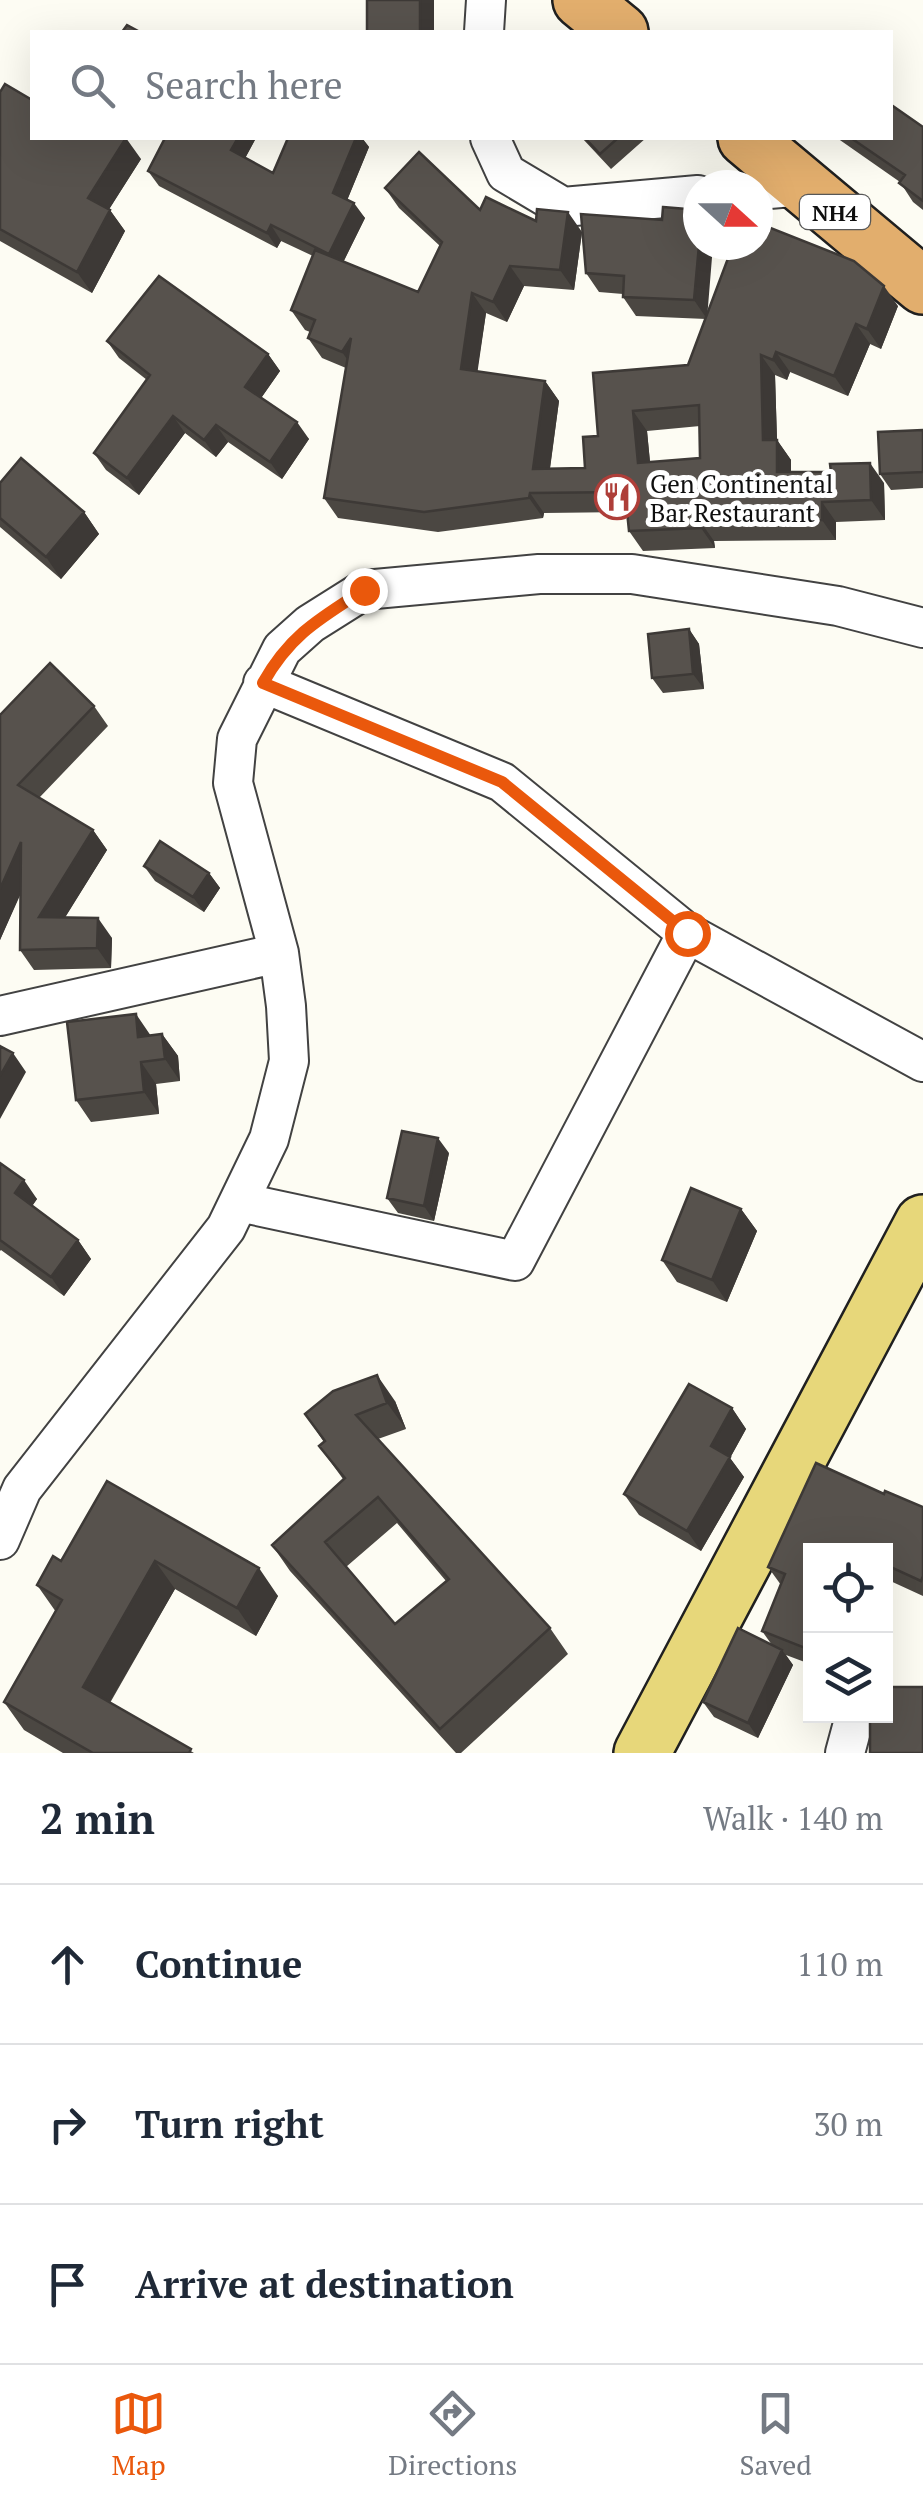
<!DOCTYPE html>
<meta charset="utf-8">
<style>
:root{--surface:#fff;--page:#f6f6f7;--text:#1f2937;--muted:#747a83;--line:#e0e1e3;--accent:#ea580c}
body{margin:0;font-family:"PT Serif",serif;background:var(--page);color:var(--text)}
.controls{position:absolute;right:30px;bottom:30px;display:grid;overflow:hidden;border-radius:0px;box-shadow:0 10px 40px #0002}
.controls button{width:90px;height:90px;display:grid;place-items:center;padding:0;border:0;border-bottom:2px solid var(--line);background:var(--surface);color:var(--text);font:50px sans-serif}
.compass{position:absolute;left:683px;top:170px;width:90px;height:90px;border-radius:50%;background:var(--surface);box-shadow:0 10px 40px #0002;rotate:111deg}
.stop{position:absolute;width:30px;height:30px;margin:-22px;border:8px solid #ea580c;border-radius:50%;background:#fff}
.stop.end{background:#ea580c;border-color:#fff;box-shadow:0 2px 10px #0008}
.list{margin:0;padding:0;list-style:none}
h2{display:flex;justify-content:space-between;align-items:center;height:130px;margin:0;padding:0 40px;font-size:42px}
h2 small{font-size:32px;font-weight:400;color:var(--muted)}
.list li{display:grid;grid-template-columns:65px 1fr auto;gap:30px;align-items:center;box-sizing:border-box;height:160px;padding:0 40px;border-top:2px solid var(--line)}
.list b{display:block;font-size:38px;white-space:nowrap}
.list em{font-size:32px;font-style:normal;color:var(--muted)}
.icon{flex:none;width:55px;height:55px;fill:none;stroke:currentColor;stroke-width:2;stroke-linecap:round;stroke-linejoin:round}
.map{position:relative;flex:none;width:923px;height:1753px;overflow:hidden}
.search{position:absolute;background:var(--surface);box-shadow:0 10px 40px #0002;left:30px;right:30px;top:30px;height:110px;display:flex;align-items:center;gap:25px;box-sizing:border-box;padding:0 35px;border-radius:0px;color:var(--muted);font-size:38px}
.sheet{height:610px;background:var(--surface)}
nav{display:flex;justify-content:space-around;align-items:center;box-sizing:border-box;height:140px;border-top:2px solid var(--line);background:var(--surface);font-size:28px;color:var(--muted)}
nav a{display:grid;justify-items:center;gap:5px}
nav .on{color:var(--accent)}
.map>svg:first-child{display:block}
.lines{fill:none;stroke-linecap:round;stroke-linejoin:round}
.street-casing{stroke:#424242;stroke-width:42}
.primary-casing{stroke:#202020;stroke-width:60}
.highway-casing{stroke:#202020;stroke-width:60}
.street{stroke:#fff;stroke-width:38}
.primary{stroke:#e7d77a;stroke-width:55}
.highway{stroke:#e2ae6d;stroke-width:55}
.wall{fill:#4b4742;fill-rule:evenodd}
.shaded-wall{fill:#3d3936}
.building{fill:#57524d;stroke:#3d3936;stroke-width:2.5;fill-rule:evenodd}
.route{stroke:#ea580c;stroke-width:12}
.labels{text-anchor:middle;dominant-baseline:central;stroke-width:10;stroke-linejoin:round;paint-order:stroke}
.shield{fill:#fff;stroke:#575757;stroke-width:2.5}
.shield-label{font-size:22px;font-weight:bold;fill:#0f0f0f}
.poi-label{font-size:25px;fill:#0f0f0f;stroke:#fff;text-anchor:start}
</style>
<div class="map">
<svg width="923" height="1753" viewBox="0 0 923 1753">
<rect width="100%" height="100%" fill="#fdfcf3"/>
<g class="lines">
<defs>
<path id="street" d="M484,32l2,-32
M490,138l16,35 57,34 135,-12
M758,190l46,-4
M263,683l239,99 185,151 236,129
M0,1016l279,-63
M239,1202l276,59 172,-328
M0,1540l22,-51 204,-261 43,-89 20,-78 -3,-55 -7,-53 -46,-170 4,-44 45,-90 28,-25 54,-34 175,-16h93l206,32 85,22
M845,1753l10,-37"/>
<path id="primary" d="M642,1753l281,-530"/>
<path id="highway" d="M581,0l39,32
M746,138l177,148"/>
</defs>
<use href="#street" class="street-casing"/>
<use href="#primary" class="primary-casing"/>
<use href="#highway" class="highway-casing"/>
<use href="#street" class="street"/>
<use href="#primary" class="primary"/>
<use href="#highway" class="highway"/>
</g>
<path class="wall" d="M0,92l32,46 109,21 -32,50 16,22 -33,62 -92,-52z
M923,127v83l-10,-8 -13,-20 -63,-44h53z
M165,138h91l-11,20 28,15 15,-35h74l7,9 -22,53 18,18 -22,44 75,30 22,-46 -41,-38 -14,-20 197,44 -8,58 -50,-4 -17,36 -21,-9 -9,58 68,10 14,20 -9,68 35,-1 13,-32 90,-71 18,-46 -70,-3 -13,-19v-3l-24,-2 -13,-19 76,-53 45,95 191,-9 -17,43 -11,-5 -22,52 -58,-24 -3,8 -12,-5 2,65 14,20v12l93,11 1,37 -49,2v18l-122,1 1,7 -72,3 -14,-20 -2,-19 -83,1 -1,5 -105,14 -100,-14 -14,-20 22,-130 -24,-10 -14,-20 2,-6 -5,-2 -14,-20 22,-54 -32,-15 -4,7 -118,-62 -11,-15zM700,426v32l-50,4 -3,-31z
M582,138h64l-35,31z
M107,341l161,13 12,17 -19,27 48,41 -27,40 -54,-37 -12,15 -31,-24 -46,62 -33,-25 -12,-17 53,-73 -28,-22z
M923,430v58l-32,2 -11,-16z
M0,483l84,29 15,22 -38,45 -61,-52z
M689,629l10,15 5,45 -41,4 -11,-15z
M94,706l14,20 -69,72 54,32 14,20 -42,67 47,21 -1,30 -77,2 -14,-20v-56l-20,46v-225z
M144,866l65,7 11,15 -16,24 -49,-31z
M162,1034l16,22 2,25 -24,3 3,30 -68,8 -15,-22 75,-65z
M449,1153l-15,68 -36,-8 -11,-15z
M0,1163l37,36 -5,7 46,34 13,19 -27,37 -63,-46 -1,1z
M741,1209l16,22 -30,71 -50,-20 -15,-22z
M395,1401l11,28 -28,10 172,189 18,26 -107,99h-5l-166,-182 -18,-26 71,-66 -24,-33 5,-4 -19,-28zM397,1523l49,58 -51,43 -49,-57z
M732,1408l14,21 -16,29 14,19 -43,74 -62,-36 -15,-21z
M107,1481l171,115 -22,40 -81,-47 -65,114 84,50h-131l-39,-23 -20,-28 52,-90 -19,-27 24,-24z
M884,1494l39,13v89l-37,-17v-29h-76v114l-24,-9 7,10 -35,73 -44,-21 -11,-15 69,-57 -10,-14 19,-46 -13,-18z"/>
<path class="shaded-wall" d="M420,0h14v32h-14z
M126,138l15,21 -38,60 -15,-21z
M238,138h18l-15,28 -10,-16z
M356,138h6l7,9 -25,61 -11,-15z
M354,203l11,15 -25,51 -11,-15z
M110,210l15,21 -33,62 -15,-21z
M568,212l14,20 -8,58 -14,-20z
M271,225l10,16 -4,7 -10,-15z
M699,245h14l-6,74 -13,-19z
M510,266l14,20 -17,36 -14,-20z
M884,286l14,20 -17,43 -14,-20z
M472,293l14,20 -11,76 -14,-20z
M856,324l14,20 -22,52 -14,-20z
M351,338l5,34 -14,-20z
M776,352l14,20 -3,8 -14,-20z
M268,354l12,17 -23,33 -12,-17z
M761,355l14,20 2,65 14,20v32l-14,-20 -14,-32z
M545,381l14,20 -12,88 -14,-20z
M633,411l14,20 5,52 -14,-20z
M173,416l12,17 -46,62 -12,-17z
M297,422l12,17 -27,40 -12,-17z
M216,425l12,17 -12,15 -12,-17z
M870,463l14,20 1,37 -14,-20z
M530,493l14,20 -1,5 -14,-20z
M822,502l14,20v18l-14,-20z
M84,512l15,22 -38,45 -15,-22z
M700,521l14,20 1,7 -14,-20z
M689,629l10,15 5,45 -11,-15z
M93,830l14,20 -54,87 -14,-20z
M21,842l14,20 -35,78v-51z
M209,873l11,15 -16,24 -11,-15z
M98,918l14,20 -1,30 -14,-20z
M136,1014l15,22 -13,1z
M162,1034l16,22 2,25 -15,-22z
M13,1053l13,19 -26,47v-43z
M141,1062l15,22 3,30 -15,-22z
M438,1138l11,15 -15,68 -10,-15z
M24,1180l13,19 -9,13 -13,-19z
M741,1209l16,22 -30,71 -15,-22z
M78,1240l13,19 -27,37 -13,-19z
M377,1375l18,26 11,28 -19,-26z
M732,1408l14,21 -16,29 14,19 -43,74 -14,-20 24,-85z
M155,1561l20,28 -73,126 -19,-28z
M259,1568l19,28 -22,40 -19,-28z
M782,1650l11,15 -35,73 -10,-15z"/>
<path class="building" d="M367,0h53v32h-53z
M127,25l13,7h-18z
M5,84l27,16v38h94l-38,60 22,12 -33,62 -77,-43v-137z
M890,104l33,23v74l-24,-18 6,-8 -54,-37h39z
M165,138h73l-7,12 42,23 15,-35h68l-23,55 21,10 -25,51 -58,-29 -4,8 -119,-62z
M585,138h33l-18,16z
M419,152l61,58 6,-13 50,24 1,-12 31,3 -8,58 -50,-4 -17,36 -21,-9 -11,76 84,12 -12,88 52,-1 -2,-31 15,-1 -5,-63 95,-8 45,-120h25v-22l96,38 30,25 -17,43 -11,-5 -22,52 -58,-24 -3,8 -12,-5 2,85h14v32h54l-1,-8 40,-1 1,37 -49,2v18l-122,1 1,7 -72,3 -4,-39 -95,1 -1,5 -105,14 -100,-14 27,-160 -9,14 -34,-14 7,-18 -24,-10 24,-60 103,42 24,-50 -57,-54zM699,405l1,53 -62,5 -5,-52z
M663,207l35,3 1,35 -5,55 -71,-3 1,-21 -38,-3 -5,-59 81,6z
M159,276l109,78 -23,33 52,35 -27,40 -54,-37 -12,15 -31,-24 -46,62 -33,-25 56,-78 -43,-34z
M923,430v42l-43,2 -2,-42z
M21,458l63,54 -38,45 -46,-39v-35z
M689,629l4,45 -41,4 -4,-44z
M50,663l44,43 -76,79 75,45 -54,87 59,1 -1,30 -77,2 1,-108 -21,47v-174z
M160,841l49,32 -16,24 -49,-31z
M136,1014l2,23 24,-3 3,25 -24,3 3,30 -68,8 -9,-78z
M0,1046l13,7 -13,23z
M402,1131l36,7 -14,68 -37,-8z
M0,1163l24,17 -9,13 63,47 -27,37 -51,-37z
M691,1188l50,21 -29,71 -50,-20z
M377,1375l10,28 -31,12 194,213 -110,101 -168,-184 73,-67 -26,-32 6,-5 -20,-27 28,-23zM378,1497l71,82 -54,45 -70,-82z
M689,1384l43,24 -21,38 19,11 -43,74 -63,-37z
M816,1463l68,31 1,-3 38,16v69l-2,5 -35,-16v-15h-34l-10,-4 -2,4h-30v100l-48,-19 23,-57 -17,-7z
M107,1481l152,87 -22,40 -82,-47 -72,126 108,62 -2,4h-96l-89,-51 58,-102 -25,-15 16,-29 8,5z
M738,1628l44,22 -34,73 -45,-21z
M886,1687h37v66h-53v-37h16z"/>
<g class="lines">
<path class="route" d="M364,590c-45,29 -74,45 -101,93l239,99 185,151"/>
</g>
<defs>
<symbol id="restaurant-ring" viewBox="-11 -11 22 22"><circle r="9.5" fill="#fff" stroke="#ae3e39" stroke-width="1.5"/><path d="M-5-6h1v4h1v-4h1v4h1v-4h1v5L-1.5 .5V6h-2V.5L-5-1ZM5-6V6H3V1.5H1.5Q1.5-4 5-6Z" fill="#ae3e39"/></symbol>
</defs>
<g fill-rule="evenodd">
<use href="#restaurant-ring" x="592" y="472" width="50" height="50"/>
</g>
<g class="labels">
<rect class="shield" x="800" y="195" width="70" height="34" rx="8"/>
<g class="shield-label">
<text x="835" y="212">NH4</text>
</g>
<g class="poi-label">
<text x="650" y="483">Gen Continental<tspan x="650" dy="29">Bar Restaurant</tspan></text>
</g>
</g>
</svg>
<div class="controls">
<button><svg class="icon" aria-label="locate" viewBox="0 0 24 24"><circle cx="12" cy="12" r="6"/><path d="M12 2v4M12 18v4M2 12h4M18 12h4"/></svg></button>
<button><svg class="icon" aria-label="layers" viewBox="0 0 24 24"><path d="M12 4l9 5-9 5-9-5zM3 14l9 5 9-5"/></svg></button>
</div>
<svg class="compass" viewBox="-18 -18 36 36"><path d="M0-13l5 13h-10z" fill="#e53935"/><path d="M0 13l5-13h-10z" fill="#747a83"/></svg>
<div class="stop" style="left:687px;top:933px"></div>
<div class="stop end" style="left:364px;top:590px"></div>
<div class="search"><svg class="icon" aria-label="search" viewBox="0 0 24 24"><circle cx="10" cy="10" r="6"/><path d="M15 15l6 6"/></svg>Search here</div>
</div>
<section class="sheet">
<h2>2 min<small>Walk · 140 m</small></h2>
<ul class="list">
<li><svg class="icon" aria-label="ahead" viewBox="0 0 24 24"><path d="M12 20V5M6 11l6-6 6 6"/></svg><div><b>Continue</b></div><em>110 m</em></li>
<li><svg class="icon" aria-label="right" viewBox="0 0 24 24"><path d="M7 20v-9h11M14 6l5 5-5 5"/></svg><div><b>Turn right</b></div><em>30 m</em></li>
<li><svg class="icon" aria-label="arrive" viewBox="0 0 24 24"><path d="M6 21V4h12l-3 4 3 4H6"/></svg><div><b>Arrive at destination</b></div></li>
</ul>
</section>
<nav>
<a class="on"><svg class="icon" aria-label="map" viewBox="0 0 24 24"><path d="M3 6l6-2 6 2 6-2v14l-6 2-6-2-6 2zM9 4v14M15 6v14"/></svg>Map</a>
<a><svg class="icon" aria-label="directions" viewBox="0 0 24 24"><path d="M12 3l9 9-9 9-9-9zM9 14v-3h6M13 9l2 2-2 2"/></svg>Directions</a>
<a><svg class="icon" aria-label="saved" viewBox="0 0 24 24"><path d="M7 4h10v16l-5-4-5 4z"/></svg>Saved</a>
</nav>
